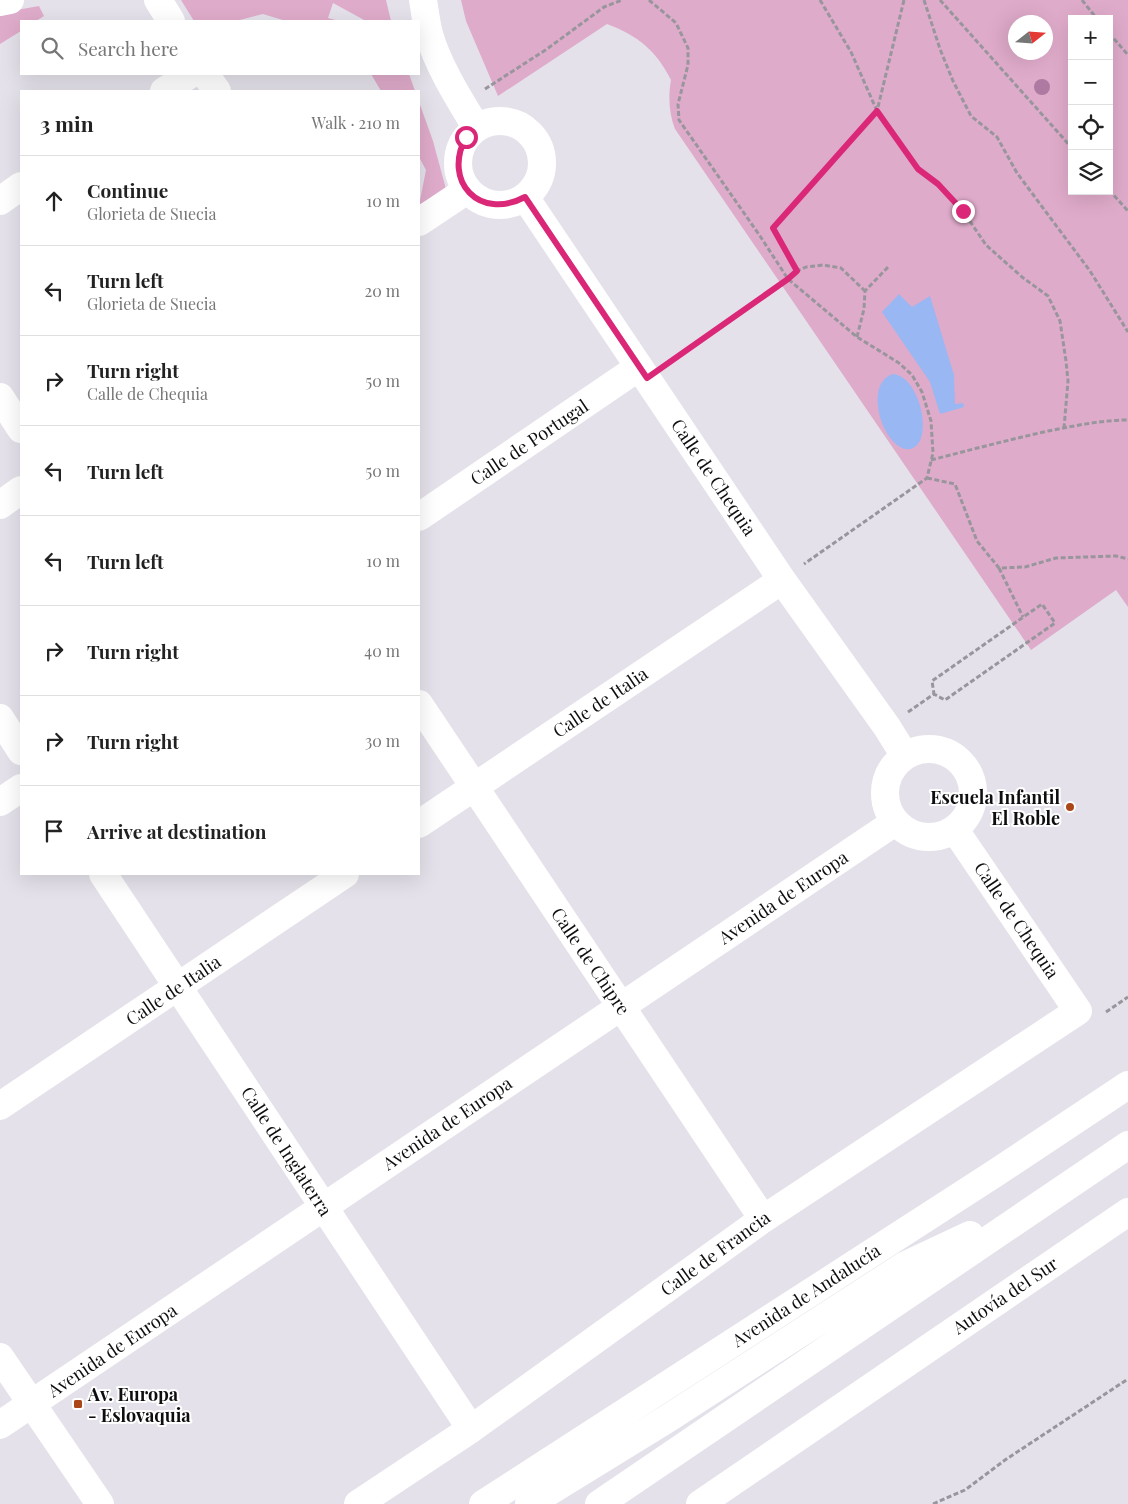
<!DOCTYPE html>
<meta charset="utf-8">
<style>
:root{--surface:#fff;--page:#f6f6f6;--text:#222;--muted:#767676;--line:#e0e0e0}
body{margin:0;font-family:"Playfair Display",serif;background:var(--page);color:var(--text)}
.controls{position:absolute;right:15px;top:15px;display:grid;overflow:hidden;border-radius:0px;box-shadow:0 5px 20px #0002}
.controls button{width:45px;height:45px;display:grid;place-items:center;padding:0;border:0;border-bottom:1px solid var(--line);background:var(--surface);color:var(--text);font:25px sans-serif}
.compass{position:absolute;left:1008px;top:15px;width:45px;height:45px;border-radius:50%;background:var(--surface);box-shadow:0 5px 20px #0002;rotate:73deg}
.stop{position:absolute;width:15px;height:15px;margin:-11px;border:4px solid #db2777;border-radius:50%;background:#fff}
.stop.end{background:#db2777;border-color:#fff;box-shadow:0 1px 5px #0008}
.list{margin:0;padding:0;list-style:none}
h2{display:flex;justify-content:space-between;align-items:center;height:65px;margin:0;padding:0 20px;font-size:21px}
h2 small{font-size:16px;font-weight:400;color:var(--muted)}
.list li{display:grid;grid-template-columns:32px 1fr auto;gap:15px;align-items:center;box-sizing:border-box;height:90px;padding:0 20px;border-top:1px solid var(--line)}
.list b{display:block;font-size:19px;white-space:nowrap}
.list p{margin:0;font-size:16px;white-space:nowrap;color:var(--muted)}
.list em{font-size:16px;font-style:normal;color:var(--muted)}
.icon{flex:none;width:28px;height:28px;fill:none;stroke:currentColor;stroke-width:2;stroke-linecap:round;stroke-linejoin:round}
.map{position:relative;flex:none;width:1128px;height:1504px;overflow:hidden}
.search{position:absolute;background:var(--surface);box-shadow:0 5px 20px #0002;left:20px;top:20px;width:400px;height:55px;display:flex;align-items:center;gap:12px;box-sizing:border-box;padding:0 18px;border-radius:0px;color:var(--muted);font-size:19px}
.panel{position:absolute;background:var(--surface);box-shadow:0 5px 20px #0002;left:20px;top:90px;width:400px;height:785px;border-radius:0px}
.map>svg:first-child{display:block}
.green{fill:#dfabca;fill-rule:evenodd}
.water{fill:#99b7f3}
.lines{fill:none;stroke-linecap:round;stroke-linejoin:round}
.path{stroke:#98969c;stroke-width:3;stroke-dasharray:5 2.5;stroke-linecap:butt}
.street{stroke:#fff;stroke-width:28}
.secondary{stroke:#fff;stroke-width:28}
.highway{stroke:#fff;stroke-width:28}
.tree{fill:#af7aa1}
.route{stroke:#db2777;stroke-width:6}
.poi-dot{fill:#ab4618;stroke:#fff;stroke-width:2}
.labels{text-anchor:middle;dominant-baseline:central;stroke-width:4;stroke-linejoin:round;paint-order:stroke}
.street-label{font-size:18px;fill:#0e0d10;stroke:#fff}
.poi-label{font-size:18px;font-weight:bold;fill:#0e0d10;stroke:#fff;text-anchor:end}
</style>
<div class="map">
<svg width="1128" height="1504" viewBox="0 0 1128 1504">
<rect width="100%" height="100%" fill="#e4e1ea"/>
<path class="green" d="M181,0h205l5,21h-25l-33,-18 -5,15 11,3h-53l-23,-7 -27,7h-42z
M461,0h667v607l-12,-17 -85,60 -356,-521c-6,-15 -7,-33 -4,-49 -15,-30 -33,-44 -64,-56l-109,72 -32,-75zM1072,19h37v172h-37zM1016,22h30v30h-30z
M39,6l5,10 -8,5h-15v10l-21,13v-31z
M371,74h38l6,17h-34z
M419,102l14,39 13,48 -27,16 7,-35 -7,-13z"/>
<path class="water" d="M899,294l13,13 18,-11 24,79 1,29 8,-1 1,4 -24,7 -10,-32 -48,-70z
M893,374c28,2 42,71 17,75 -25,4 -49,-65 -17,-75z"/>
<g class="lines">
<path class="path" d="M649,0l27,23 12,25v17l-10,39 1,16 81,116 28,43 69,58 42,26 13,12 10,17 9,29 2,32 -6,25 -123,86
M820,0l31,52 26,59 41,58 20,15 25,27 23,34 36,32 26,19 12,25 6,40 2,20 -4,47
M924,0l16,49 13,32 18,35 26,21 20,36 73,98 38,61
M940,0l132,148
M1082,0l15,19
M1109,33l19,22
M485,89l62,-40 57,-42 18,-7
M1109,190l19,21
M797,271l-24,-43 104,-117 27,-111
M857,337l7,-28 1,-18 24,-25
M668,363l120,-84 9,-8 9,-4 17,-2 18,3 24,23
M931,460c39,-10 77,-20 117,-29 26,-5 53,-11 80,-11
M927,478l28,6 22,57 22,27 26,-1 31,-9 60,-2 12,3
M999,568l24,49
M908,712l26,-18 11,6 110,-77 -13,-19 -110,77 2,13
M1106,1012l22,-15
M933,1504l32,-14 40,-30 123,-81"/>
<path class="street" d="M158,0l13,21
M423,0c2,11 3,23 6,34 9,32 30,65 47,93
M0,2l10,-2
M205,74l12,17
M164,91l27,-17
M458 163a42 42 0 1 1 84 0a42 42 0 1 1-84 0Z
M525,197l257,383 105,147 18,29
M0,201l21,-15
M419,222l48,-32
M0,397l21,32
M0,505l21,-15
M419,517l220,-150
M419,704l344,515
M0,718l21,33
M885 793a44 44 0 1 1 88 0a44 44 0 1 1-88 0Z
M0,802l21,-14
M419,824l363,-244
M103,874l368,555
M0,1106l345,-232
M0,1357l100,147
M0,1425l895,-603
M358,1504l113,-75 292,-210 315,-208 -123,-181"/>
<path class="secondary" d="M483,1504l514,-332 131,-87"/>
<path class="highway" d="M529,1504l138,-85 237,-153 66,-31
M599,1504l529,-359
M700,1504l428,-292"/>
</g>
<circle class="tree" cx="1042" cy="87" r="8"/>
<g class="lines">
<path class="route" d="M466,137c-24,45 14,84 59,60l122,181 141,-99 9,-8 -24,-43 104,-117 41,58 20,15 25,27"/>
</g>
<g class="poi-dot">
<circle cx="1070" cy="807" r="5"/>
<rect x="73" y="1399" width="10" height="10" rx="2.5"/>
</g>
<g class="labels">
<g class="street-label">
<text transform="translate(529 442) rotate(-34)">Calle de Portugal</text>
<text transform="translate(714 477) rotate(56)">Calle de Chequia</text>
<text transform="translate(600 702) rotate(-34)">Calle de Italia</text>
<text transform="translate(783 897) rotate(-34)">Avenida de Europa</text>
<text transform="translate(1017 920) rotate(56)">Calle de Chequia</text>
<text transform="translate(591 961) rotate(56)">Calle de Chipre</text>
<text transform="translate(173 990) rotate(-34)">Calle de Italia</text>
<text transform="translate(447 1123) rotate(-34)">Avenida de Europa</text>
<text transform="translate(287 1151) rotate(57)">Calle de Inglaterra</text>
<text transform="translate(715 1253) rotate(-36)">Calle de Francia</text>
<text transform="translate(806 1295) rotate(-33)">Avenida de Andalucía</text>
<text transform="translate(1005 1295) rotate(-34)">Autovía del Sur</text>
<text transform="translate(112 1350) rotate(-34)">Avenida de Europa</text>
</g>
<g class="poi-label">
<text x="1060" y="797">Escuela Infantil<tspan x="1060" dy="21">El Roble</tspan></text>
<text x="88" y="1394" text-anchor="start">Av. Europa<tspan x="88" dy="21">- Eslovaquia</tspan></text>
</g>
</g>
</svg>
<div class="controls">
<button>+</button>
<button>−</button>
<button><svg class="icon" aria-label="locate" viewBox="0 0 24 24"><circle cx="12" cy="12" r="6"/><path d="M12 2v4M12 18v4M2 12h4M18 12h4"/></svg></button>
<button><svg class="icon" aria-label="layers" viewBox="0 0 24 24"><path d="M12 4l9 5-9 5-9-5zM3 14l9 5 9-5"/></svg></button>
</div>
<svg class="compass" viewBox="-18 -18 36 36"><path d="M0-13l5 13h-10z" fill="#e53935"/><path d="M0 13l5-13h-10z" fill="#767676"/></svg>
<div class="stop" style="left:466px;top:137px"></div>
<div class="stop end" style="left:963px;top:211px"></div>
<div class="search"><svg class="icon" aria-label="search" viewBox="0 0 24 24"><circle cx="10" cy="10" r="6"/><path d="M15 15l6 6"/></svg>Search here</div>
<section class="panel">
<h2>3 min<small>Walk · 210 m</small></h2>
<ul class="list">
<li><svg class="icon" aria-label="ahead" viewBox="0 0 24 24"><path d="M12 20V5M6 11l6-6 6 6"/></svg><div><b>Continue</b><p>Glorieta de Suecia</p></div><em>10 m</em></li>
<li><svg class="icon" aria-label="left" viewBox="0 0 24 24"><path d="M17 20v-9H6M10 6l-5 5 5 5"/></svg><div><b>Turn left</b><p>Glorieta de Suecia</p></div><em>20 m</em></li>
<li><svg class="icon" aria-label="right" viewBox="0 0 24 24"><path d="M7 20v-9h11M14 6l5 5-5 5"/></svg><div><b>Turn right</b><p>Calle de Chequia</p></div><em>50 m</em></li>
<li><svg class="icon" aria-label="left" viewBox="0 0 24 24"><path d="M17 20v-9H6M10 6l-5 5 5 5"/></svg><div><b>Turn left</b></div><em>50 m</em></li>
<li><svg class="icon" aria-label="left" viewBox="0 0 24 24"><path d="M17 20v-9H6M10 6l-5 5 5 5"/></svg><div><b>Turn left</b></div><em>10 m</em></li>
<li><svg class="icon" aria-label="right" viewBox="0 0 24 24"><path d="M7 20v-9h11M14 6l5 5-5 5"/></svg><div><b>Turn right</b></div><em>40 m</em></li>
<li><svg class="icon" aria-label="right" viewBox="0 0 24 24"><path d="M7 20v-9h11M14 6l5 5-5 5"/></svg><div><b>Turn right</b></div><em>30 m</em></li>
<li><svg class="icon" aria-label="arrive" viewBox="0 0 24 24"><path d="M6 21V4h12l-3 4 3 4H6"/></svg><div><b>Arrive at destination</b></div></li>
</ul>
</section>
</div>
